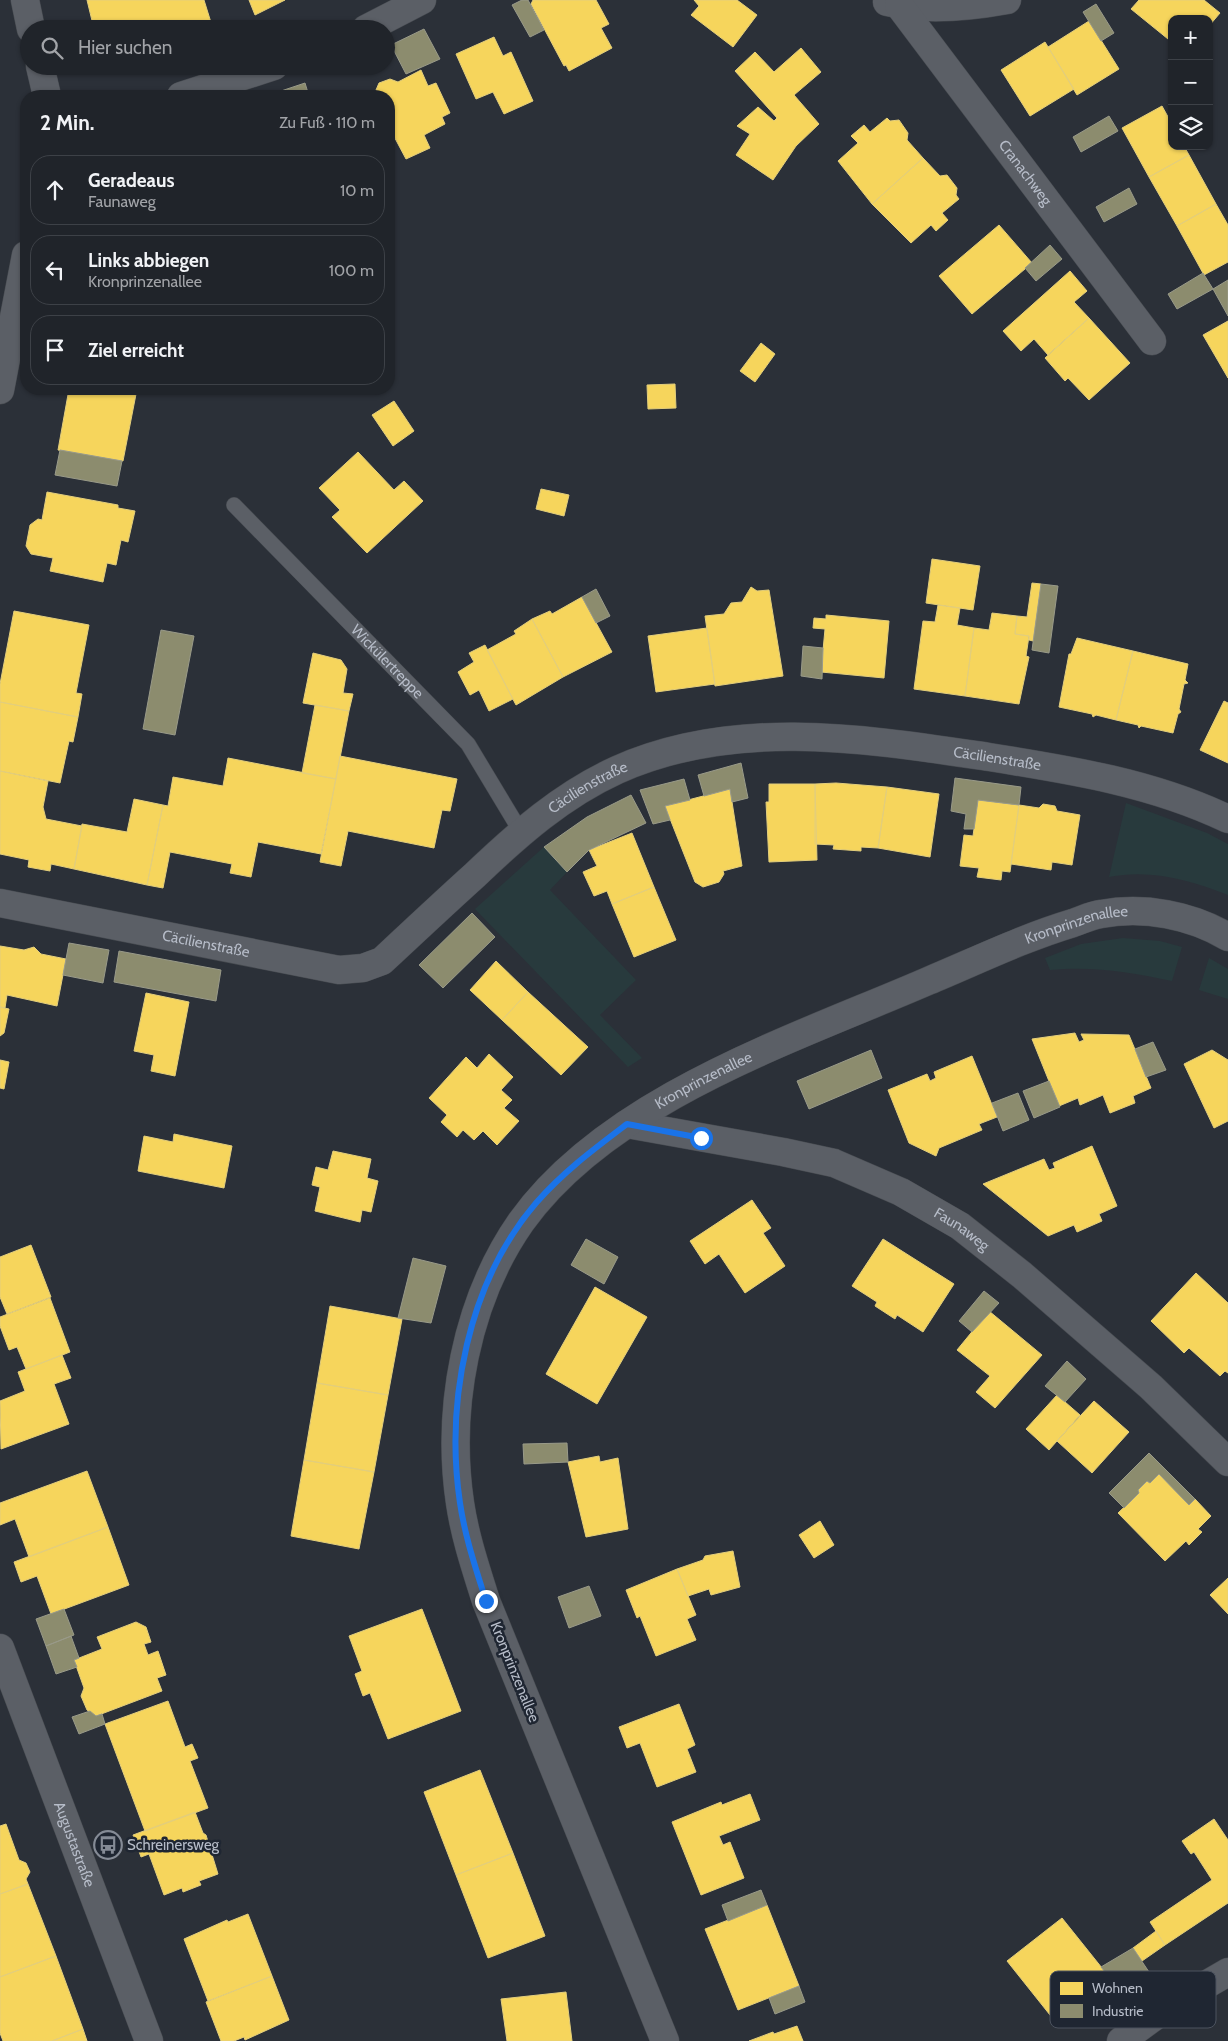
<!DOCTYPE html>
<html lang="de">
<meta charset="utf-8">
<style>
:root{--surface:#20242a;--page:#2d3036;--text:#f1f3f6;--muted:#a2a4a8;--line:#3d4147}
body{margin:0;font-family:Cabin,sans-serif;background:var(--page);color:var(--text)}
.controls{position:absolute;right:15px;top:15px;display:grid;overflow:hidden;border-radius:10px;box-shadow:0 1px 4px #0004}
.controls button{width:45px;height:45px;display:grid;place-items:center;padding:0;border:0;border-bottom:1px solid var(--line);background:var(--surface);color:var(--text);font:25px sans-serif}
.stop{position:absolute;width:15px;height:15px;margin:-11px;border:4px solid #1a73e8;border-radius:50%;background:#fff}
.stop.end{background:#1a73e8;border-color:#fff;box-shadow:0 1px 5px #0008}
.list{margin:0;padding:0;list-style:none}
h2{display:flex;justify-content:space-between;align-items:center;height:65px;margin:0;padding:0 20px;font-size:21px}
h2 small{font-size:16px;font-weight:400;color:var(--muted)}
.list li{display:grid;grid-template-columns:32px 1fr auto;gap:15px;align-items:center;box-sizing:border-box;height:70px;margin:0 10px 10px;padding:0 10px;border:1px solid var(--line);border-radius:20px}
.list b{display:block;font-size:19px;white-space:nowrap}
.list p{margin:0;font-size:16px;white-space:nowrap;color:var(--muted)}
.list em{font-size:16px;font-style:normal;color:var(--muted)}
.icon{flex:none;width:28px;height:28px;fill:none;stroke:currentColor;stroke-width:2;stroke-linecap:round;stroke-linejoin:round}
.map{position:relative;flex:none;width:1228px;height:2041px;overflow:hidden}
.search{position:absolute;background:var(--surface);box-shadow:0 1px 4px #0004;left:20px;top:20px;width:375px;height:55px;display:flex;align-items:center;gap:12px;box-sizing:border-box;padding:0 18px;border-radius:28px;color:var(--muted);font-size:19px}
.panel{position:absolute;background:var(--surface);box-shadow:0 1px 4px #0004;left:20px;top:90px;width:375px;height:305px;border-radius:20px}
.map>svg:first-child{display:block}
.green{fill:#283a3d}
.homes{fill:#f6d55c;stroke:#e3ce7c}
.industry{fill:#8c8c6e;stroke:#999a89}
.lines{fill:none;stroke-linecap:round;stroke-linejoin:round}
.service-casing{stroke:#474b51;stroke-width:16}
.minor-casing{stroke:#474b51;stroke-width:29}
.tertiary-casing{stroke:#474b51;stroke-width:29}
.service{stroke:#5b5f66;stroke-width:15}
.minor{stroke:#5b5f66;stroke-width:28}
.tertiary{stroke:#5b5f66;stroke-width:28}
.route{stroke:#1a73e8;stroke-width:6}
.labels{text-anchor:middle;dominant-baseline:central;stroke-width:5;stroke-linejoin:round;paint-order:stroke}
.street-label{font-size:15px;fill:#b6bcc8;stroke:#1f2632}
.poi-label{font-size:15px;fill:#b6bcc8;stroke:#1f2632;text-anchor:start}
.key{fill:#1f2632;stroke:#4c535f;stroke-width:1}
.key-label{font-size:14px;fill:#b6bcc8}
</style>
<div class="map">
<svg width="1228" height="2041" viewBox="0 0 1228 2041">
<rect width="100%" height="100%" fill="#2b3038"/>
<path class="green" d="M1126,803l81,30 21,11v51c-39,-15 -77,-26 -119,-18z
M545,846l22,26 -17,18 86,90 -36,35 42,43 -14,9 -153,-158z
M1123,938l37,3 22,6 -10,34c-44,-9 -77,-15 -122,-11l-5,-12 36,-14z
M1209,958l19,11v30l-29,-9z"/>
<path class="homes" d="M87,0h117l9,29h-119z
M249,0h36l-30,15z
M533,0h63l13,24 -8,4 11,20 -43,23 -3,-6 -2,1 -33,-62z
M694,0h43l20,15 -24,32 -42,-32 8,-9z
M1139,0h65l16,13 -11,13v-7h-37v17l-4,3 -37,-30z
M1089,21l30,48 -42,26 -29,-48z
M494,37l9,19 8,-4 22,49 -29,13 -11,-22 -17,7 -20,-45z
M1045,42l29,47 -44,27 -29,-46z
M801,48l20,24 -27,23 25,29 -23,22 -23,34 -37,-25 14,-21 -13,-8 21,-19 16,14 3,-3 -42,-47 20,-19 19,20z
M421,70l7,16 8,-3 14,30 -8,4 3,7 -21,11 6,13 -24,11 -17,-32v-31l-15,-1 3,-2 -1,-3 3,-7 11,-4 8,3z
M1162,106l10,18v22h12l5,9 -40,22 -27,-49z
M887,118l3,3 9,-1 9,13 -1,7 16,18 -51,46 -34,-43 20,-18 -7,-7 13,-11 6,7z
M1189,155l27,49 -39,22 -28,-49z
M923,158l17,18 7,-1 10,13 -1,7 3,4 -17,14 6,7 -12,11 -5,-6 -20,18 -39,-39z
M1216,204l12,21v37l-24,13 -27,-49z
M999,225l33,38 -60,51 -33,-38z
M1070,271l17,20 -13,11 15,16 -41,37 -14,-16 -13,12 -18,-20z
M1089,318l41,45 -41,37 -21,-22 -3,3 -20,-23z
M1228,321v57l-25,-43z
M761,343l14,11 -20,28 -15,-11z
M675,384l1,24 -28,1 -1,-24z
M69,389h68l-14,72 -65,-11z
M394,401l20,30 -21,15 -21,-31z
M358,452l36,38 10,-9 19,20 -56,52 -35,-36 8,-7 -21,-22z
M541,489l28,6 -5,21 -28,-7z
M47,492l71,13v3l17,3 -7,31 -7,-2 -5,25 -9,-2 -4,19 -53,-11 3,-13 -22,-4 -5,-8 4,-21 8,-6 4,1z
M932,559l48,7 -7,44 -47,-7z
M1032,583l9,1 -8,57 -4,-1v-4l-14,-2 2,-18 10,1z
M751,587l6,4 12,-1 14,86 -68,10 -10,-70 19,-2 7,-11 11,-1z
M582,597l30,55 -49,25 -31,-58 18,-8 2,3z
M938,605l22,3 -3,17 17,3 -9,68 -51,-7 9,-68 12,1z
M14,611l75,14 -13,68 6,1 -4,23 -78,-15v-18z
M992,613l25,3 -2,18 14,2 -3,20 3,1 -10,47 -54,-8 9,-68 15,2z
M826,615l63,6 -5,57 -63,-6 4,-43 -12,-1 1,-10 12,1z
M532,619l31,58 -47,28 -29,-55 29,-16 -2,-3z
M707,628l8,56 -59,8 -8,-56z
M1077,638l56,13 -17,69 -20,-5 -3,2 -1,-3 -33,-7 10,-53h2z
M485,645l28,54 -24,12 -10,-21 -9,5 -12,-23 16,-10 -5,-9z
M1133,651l55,13 -3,16 3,3 -4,1 -5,25 2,3 -3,2 -5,19 -32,-7 -2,2 -1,-3 -22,-5z
M313,653l28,7 6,9 -4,24 10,1 -4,17 -46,-8z
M1224,701l4,2v60l-28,-13z
M0,702l78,15 -5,25 -4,-1 -9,42 -60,-12z
M315,705l34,6 -13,68 -34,-6z
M340,756l117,23 -7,32 -8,-1 -8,38 -86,-17 -7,35 -21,-4z
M228,758l108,21 -15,75 -63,-12 -7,35 -21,-4 2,-9 -62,-12 -7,36 -16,-3 16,-80 5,1 5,-29 50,9z
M0,771l48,10 -5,26 3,12 36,7 -8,43 -23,-5 -1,7 -22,-4 1,-7 -29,-6z
M836,783l51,4 -9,61 -17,-1v4l-28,-2 1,-4 -19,-1v-60z
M769,784h46l2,76 -48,2 -3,-60h3z
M887,787l52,7 -9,63 -52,-9z
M730,789l12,77 -19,5 1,3 -5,8 -16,5 -8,-5 -30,-76z
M134,799l29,6 -16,80 -73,-16 8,-45 45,8z
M978,800l41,5 -9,67 -8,-1 -1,9 -24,-3 2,-9 -19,-2 4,-31 9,1z
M1043,804l12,2 2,5 23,4 -8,50 -20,-3 -1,8 -40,-6 8,-59 20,3z
M632,833l22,54 -42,17 -5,-13 -13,5 -11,-24 14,-6 -8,-16z
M654,887l22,53 -42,17 -22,-53z
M0,946l24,4 10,-3 7,7 25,5 -9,47 -50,-11 -2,13 -5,-1z
M496,961l32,31 -26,28 -32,-30z
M528,992l60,55 -27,28 -59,-55z
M146,993l43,9 -14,74 -24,-5 3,-16 -20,-4z
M0,1007l9,2 -5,24 -4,3z
M1075,1033l4,9 5,-2 -3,-6 48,1 22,53 -18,8 2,7 -25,10 -7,-18 -23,10 -2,-7 -19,8 -27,-67z
M1212,1050l16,10v61l-14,7 -30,-64z
M489,1054l24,23 -12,13 11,10 -8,8 15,13 -22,24 -14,-14 -9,9 -11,-10 -6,7 -16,-15 6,-7 -18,-17 37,-41 11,11z
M972,1056l25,61 -18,7 3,6 -43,18 -3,8 -27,-13 -21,-53 39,-16 3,7 6,-3 -2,-6z
M0,1060l9,2 -5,27 -4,-1z
M174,1134l58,12 -8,42 -86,-17 6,-35 29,6z
M1092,1146l25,60 -18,8 3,7 -25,11 -3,-7 -26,11 -65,-52 61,-25 5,11 6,-2 -2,-5z
M333,1151l38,8 -4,19 11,3 -7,31 -9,-2 -2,12 -45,-11 5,-24 -8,-2 4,-18 12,3z
M752,1200l19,28 -8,5 22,33 -40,27 -26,-39 -14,10 -15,-23z
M883,1239l71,45 -31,48 -26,-17 -2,4 -20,-13 2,-4 -25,-16z
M31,1245l20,52 -44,17 -7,-17v-40z
M1196,1273l32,30v70l-3,-2 -5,5 -31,-28 -5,5 -33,-32z
M595,1287l52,30 -50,87 -51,-30z
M50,1298l20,54 -44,17 -9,-22 -8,3 -9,-24v-9z
M330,1306l72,13 -14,76 -71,-12z
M989,1311l53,44 -47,53 -19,-16 14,-16 -33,-26z
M62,1355l9,23 -17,6 15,40 -68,25 -1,-48 25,-10 -7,-19z
M317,1383l71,12 -14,77 -70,-12z
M1057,1395l23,20 -31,35 -23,-21z
M1094,1401l35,31 -37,41 -35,-32z
M599,1456l1,6 18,-4 10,71 -42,8 -18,-75z
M304,1460l70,12 -15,77 -68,-13z
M87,1471l21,56 -79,30 -14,-38 -15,6v-22z
M1159,1474l30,31 6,-6 16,17 -13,13 4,3 -13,13 -3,-4 -21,20 -47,-48 21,-20 -1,-3 9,-9 3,2z
M820,1521l14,24 -20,13 -15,-23z
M108,1527l21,58 -78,29 -14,-38 -16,6 -7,-20z
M733,1551l7,36 -29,8 -2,-6 -21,7 -11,-27 26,-9 2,-4z
M677,1569l19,46 -9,4 9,21 -40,16 -16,-40 -3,2 -11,-28z
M1228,1578v36l-18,-19z
M422,1609l39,102 -73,28 -18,-46 -7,3 -8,-22 7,-3 -13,-35z
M136,1622l10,5 5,15 -7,2 4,11 10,-4 8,24 -9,3 5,13 -66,25 -9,-6 -6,-14 3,-8 -10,-28 28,-11 -5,-12z
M168,1701l17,46 7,-3 6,14 -8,3 18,47 -63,23 -40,-107z
M679,1704l16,41 -8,4 9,23 -39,15 -17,-44 -13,5 -8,-21z
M480,1770l33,83 -57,22 -32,-83z
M750,1794l10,26 -41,16 4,9 7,-3 14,36 -43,17 -29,-73 49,-20 1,3z
M195,1812l8,21 3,2 12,39 -19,7 2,4 -18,7 -1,-4 -18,7 -15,-41 -8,3 -8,-22z
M1214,1819l14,21v63l-63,42 -15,-23 62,-42 -18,-28 -3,2 -9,-13z
M6,1824l13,36 7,3 4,9 -4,7 2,5 -28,10v-68z
M513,1853l32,83 -57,22 -32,-83z
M28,1884l28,72 -56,21v-83z
M767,1905l32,81 -61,24 -33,-81z
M248,1914l24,62 -64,25 -24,-62 43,-19 1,2z
M1062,1918l52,65 -30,23 -5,-7 -25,21 -47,-59z
M1156,1931l9,14 -23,16 -9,-13z
M56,1956l27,73 -31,12h-49l-3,-8v-56z
M272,1976l17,44 -44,20 -1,-3 -10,4h-13l-15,-39z
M566,1992l6,49h-65l-6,-42z
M797,2026l6,15h-54l24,-9 1,2z
M83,2029l4,12h-35z"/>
<path class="industry" d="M522,0h6l16,30 -14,7 -18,-32z
M1096,4l18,29 -13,8 -18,-29z
M424,29l16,30 -34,15 -15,-29z
M305,83l4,13h-43z
M1109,116l9,15 -37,21 -8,-15z
M1129,188l8,16 -33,18 -8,-15z
M1050,245l12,14 -26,22 -11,-13z
M1203,273l10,16 -36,20 -9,-15z
M1228,280v36l-15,-27z
M60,450l62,11 -5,25 -62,-11z
M1041,584l17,2 -9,67 -17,-3z
M596,589l14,27 -14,7 -14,-26z
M161,630l33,6 -19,99 -32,-6z
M803,646l20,2 -1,31 -21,-3z
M741,763l7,35 -16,4 -2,-13 -26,7 -6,-21z
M955,778l66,9 -2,18 -41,-5 -4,29h-10l2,-15 -15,-3z
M684,779l6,21 -25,6 5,14 -17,4 -13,-34z
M631,795l15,28 -57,27 -22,22 -23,-25 43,-30z
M472,913l23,24 -52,51 -24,-23z
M69,943l40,7 -6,33 -40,-8z
M119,951l102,19 -5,31 -102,-19z
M1153,1042l13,28 -20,7 -11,-28z
M871,1050l11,28 -73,31 -12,-28z
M1049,1081l11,26 -26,11 -11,-27z
M1018,1093l11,27 -26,11 -11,-28z
M586,1239l32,18 -14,27 -33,-19z
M413,1258l33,8 -15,57 -33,-5z
M984,1291l15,12 -27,29 -13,-11z
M1067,1361l19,18 -21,23 -20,-16z
M567,1443l1,19 -44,2 -1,-20z
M1149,1453l46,46 -6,6 -30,-31 -9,9 -3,-2 -9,9 1,3 -15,15 -15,-15z
M589,1586l12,30 -32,12 -11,-31z
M64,1609l10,26 -28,11 -10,-27z
M71,1636l8,22 -5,2 3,7 -21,7 -10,-28z
M90,1711l6,5 6,-2 3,10 -26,10 -7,-17z
M761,1890l6,15 -39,16 -6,-16z
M1133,1948l20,30 -33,23 -11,-14 5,-4 -13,-16z
M799,1986l6,16 -30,12 -6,-16z"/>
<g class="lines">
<defs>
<g id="service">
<path id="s1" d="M234,505l234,239 53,88"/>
</g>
<g id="minor">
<path d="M887,2c37,9 82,5 120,-2"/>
<path id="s2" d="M899,5l253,336"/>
<path d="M366,29l56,-29"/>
<path d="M181,96l93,-30"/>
<path id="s3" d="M0,903l339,67 24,-2 19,-7c31,-29 62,-58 93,-86 43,-41 87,-80 142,-105 118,-53 250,-31 372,-13 82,13 164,26 239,62"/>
<path id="s4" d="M627,1124l156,28 51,11 67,29 59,34 62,49 129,112 77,75"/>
<path id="s5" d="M665,2041l-179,-440c-10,-32 -21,-64 -26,-98 -14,-95 6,-202 61,-281 88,-123 273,-183 407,-241 48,-20 95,-43 145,-58 9,-3 19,-8 28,-9 43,-8 90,1 127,23"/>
<path d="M1121,2041l45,-33 62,-36"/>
</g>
<g id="tertiary">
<path d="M25,0l6,29"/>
<path d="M40,66l7,30"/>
<path d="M0,390l26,-135"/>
<path id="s6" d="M0,1648l149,393"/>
</g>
</defs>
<use href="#service" class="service-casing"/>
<use href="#minor" class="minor-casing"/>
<use href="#tertiary" class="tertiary-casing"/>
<use href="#service" class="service"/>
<use href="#minor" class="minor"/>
<use href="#tertiary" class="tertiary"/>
</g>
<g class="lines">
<path class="route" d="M486,1601c-10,-32 -21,-64 -26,-98 -15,-101 8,-221 76,-300 27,-31 58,-54 91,-79l74,14"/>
</g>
<defs>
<symbol id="bus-ring" viewBox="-11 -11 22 22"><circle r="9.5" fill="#1f2632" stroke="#858b96" stroke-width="1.5"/><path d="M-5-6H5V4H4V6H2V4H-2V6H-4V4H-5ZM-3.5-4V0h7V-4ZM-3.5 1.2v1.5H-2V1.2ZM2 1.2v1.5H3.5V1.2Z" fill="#858b96"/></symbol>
</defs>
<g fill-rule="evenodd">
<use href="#bus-ring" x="92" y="1829" width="32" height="32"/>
</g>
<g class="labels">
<g class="street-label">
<text stroke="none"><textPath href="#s2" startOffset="210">Cranachweg</textPath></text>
<text stroke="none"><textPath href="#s1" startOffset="219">Wickülertreppe</textPath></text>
<text stroke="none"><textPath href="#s3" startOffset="1080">Cäcilienstraße</textPath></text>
<text stroke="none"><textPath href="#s3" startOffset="660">Cäcilienstraße</textPath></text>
<text stroke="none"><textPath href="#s5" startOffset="1509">Kronprinzenallee</textPath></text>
<text stroke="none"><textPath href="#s3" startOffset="210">Cäcilienstraße</textPath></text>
<text stroke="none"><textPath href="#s5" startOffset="1104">Kronprinzenallee</textPath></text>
<text stroke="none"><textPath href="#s4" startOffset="355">Faunaweg</textPath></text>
<text transform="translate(515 1672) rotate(68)">Kronprinzenallee</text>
<text stroke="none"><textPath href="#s6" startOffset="210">Augustastraße</textPath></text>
</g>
<g class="poi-label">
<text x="127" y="1845">Schreinersweg</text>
</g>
</g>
<rect x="1050" y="1971" width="166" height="57" rx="8" class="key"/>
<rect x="1060" y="1982" width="23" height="13" fill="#f6d55c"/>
<rect x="1060" y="2004" width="23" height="14" fill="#8c8c6e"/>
<g class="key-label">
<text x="1092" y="1993">Wohnen</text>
<text x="1092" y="2016">Industrie</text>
</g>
</svg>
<div class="controls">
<button>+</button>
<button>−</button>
<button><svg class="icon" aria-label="layers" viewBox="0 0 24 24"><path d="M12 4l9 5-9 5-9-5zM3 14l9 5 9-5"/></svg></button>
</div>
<div class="stop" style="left:701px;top:1138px"></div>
<div class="stop end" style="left:486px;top:1601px"></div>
<div class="search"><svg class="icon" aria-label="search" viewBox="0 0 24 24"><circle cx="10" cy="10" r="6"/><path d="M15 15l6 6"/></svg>Hier suchen</div>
<section class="panel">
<h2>2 Min.<small>Zu Fuß · 110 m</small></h2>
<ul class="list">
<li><svg class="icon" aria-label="ahead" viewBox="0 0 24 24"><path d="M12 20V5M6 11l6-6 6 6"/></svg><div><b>Geradeaus</b><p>Faunaweg</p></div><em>10 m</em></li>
<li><svg class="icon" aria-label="left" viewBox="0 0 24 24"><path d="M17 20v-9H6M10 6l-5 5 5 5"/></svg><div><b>Links abbiegen</b><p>Kronprinzenallee</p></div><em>100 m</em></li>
<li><svg class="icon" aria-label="arrive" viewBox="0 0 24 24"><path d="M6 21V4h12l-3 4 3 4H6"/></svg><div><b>Ziel erreicht</b></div></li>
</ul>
</section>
</div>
